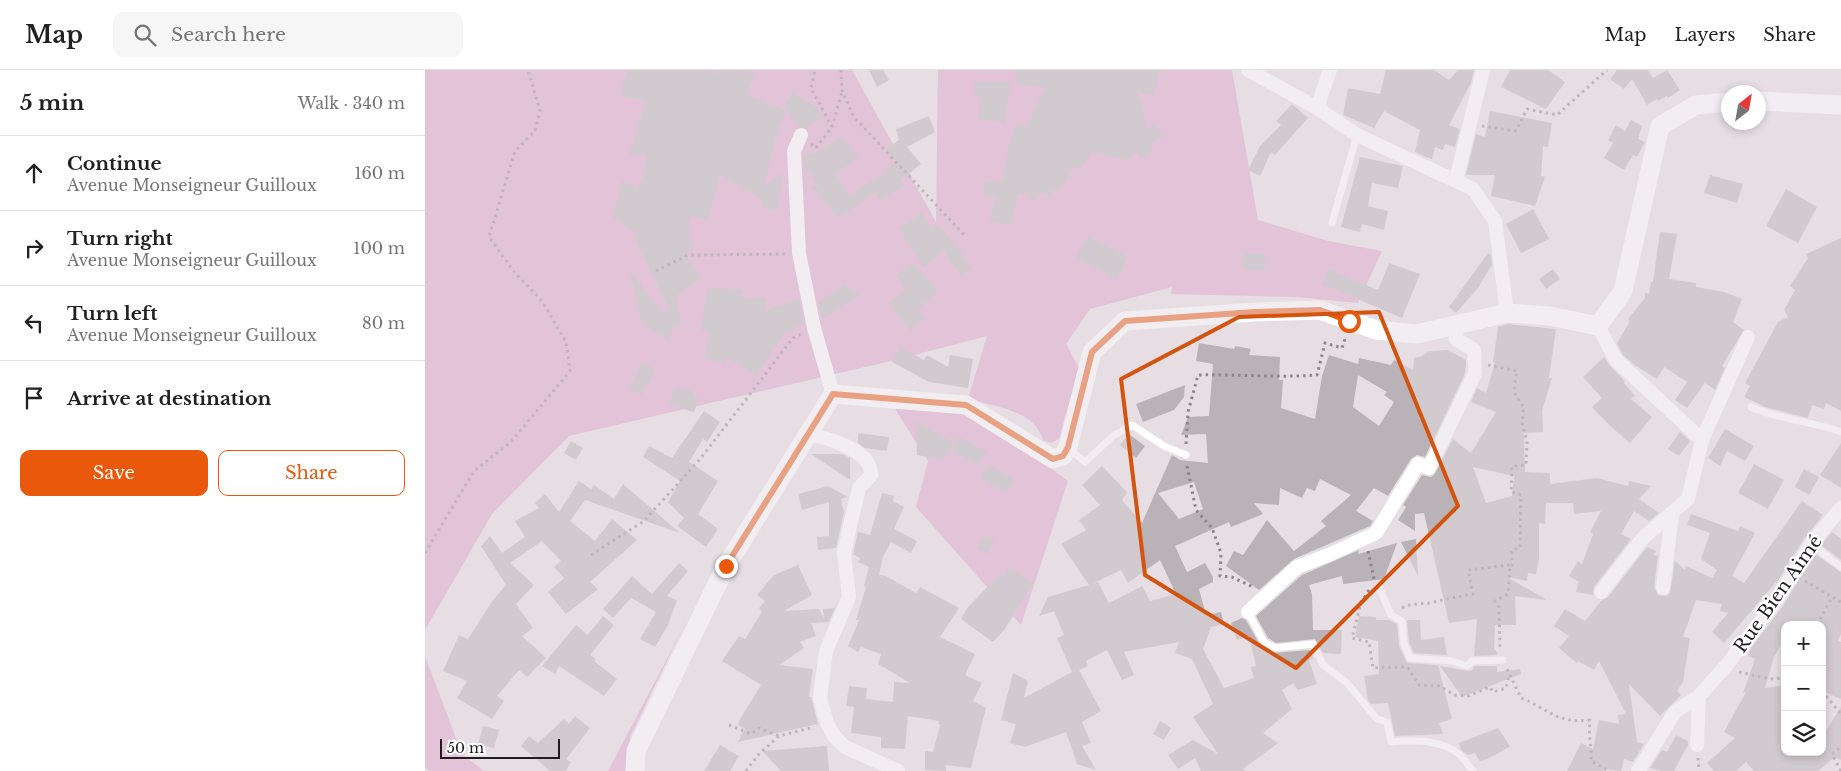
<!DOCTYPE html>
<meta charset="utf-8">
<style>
:root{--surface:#fff;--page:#f6f6f6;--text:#202124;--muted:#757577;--line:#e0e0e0;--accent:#ea580c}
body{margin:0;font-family:"Libre Baskerville",serif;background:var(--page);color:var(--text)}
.controls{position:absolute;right:15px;bottom:15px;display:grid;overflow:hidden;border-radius:10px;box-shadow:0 2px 8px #0003}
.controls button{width:45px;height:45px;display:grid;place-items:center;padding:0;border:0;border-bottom:1px solid var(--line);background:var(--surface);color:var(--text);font:25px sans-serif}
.compass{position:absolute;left:1296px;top:15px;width:45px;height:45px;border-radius:50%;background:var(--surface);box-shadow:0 2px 8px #0003;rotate:31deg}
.scale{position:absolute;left:15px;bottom:12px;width:120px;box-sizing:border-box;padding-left:5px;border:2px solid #201d1f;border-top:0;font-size:14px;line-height:18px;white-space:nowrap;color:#201d1f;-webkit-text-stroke:4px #fff;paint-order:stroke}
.stop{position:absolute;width:15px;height:15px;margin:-11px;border:4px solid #ea580c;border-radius:50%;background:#fff}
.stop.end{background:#ea580c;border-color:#fff;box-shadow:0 1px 5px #0008}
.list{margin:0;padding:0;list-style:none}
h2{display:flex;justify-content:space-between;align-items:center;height:65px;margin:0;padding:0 20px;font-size:21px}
h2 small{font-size:16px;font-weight:400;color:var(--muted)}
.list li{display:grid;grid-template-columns:32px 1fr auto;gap:15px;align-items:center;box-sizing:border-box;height:75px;padding:0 20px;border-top:1px solid var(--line)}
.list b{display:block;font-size:19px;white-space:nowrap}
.list p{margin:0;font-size:16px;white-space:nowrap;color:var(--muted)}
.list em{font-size:16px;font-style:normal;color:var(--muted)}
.actions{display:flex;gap:10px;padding:15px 20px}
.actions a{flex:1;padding:11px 0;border:1px solid var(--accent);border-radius:10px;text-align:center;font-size:18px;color:var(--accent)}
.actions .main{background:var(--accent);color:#fff}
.icon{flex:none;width:28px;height:28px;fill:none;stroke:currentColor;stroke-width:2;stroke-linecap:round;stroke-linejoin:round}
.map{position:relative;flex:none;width:1416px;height:701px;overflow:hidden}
header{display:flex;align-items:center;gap:30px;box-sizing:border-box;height:70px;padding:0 25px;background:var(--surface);border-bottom:1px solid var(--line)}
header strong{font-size:24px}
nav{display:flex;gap:28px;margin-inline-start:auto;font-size:18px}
.search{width:350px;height:45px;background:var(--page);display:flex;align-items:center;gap:12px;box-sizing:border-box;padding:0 18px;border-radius:10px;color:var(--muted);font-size:19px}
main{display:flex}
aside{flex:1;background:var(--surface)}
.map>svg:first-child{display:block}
.green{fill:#dfa2cb}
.building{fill:#b9b2b6;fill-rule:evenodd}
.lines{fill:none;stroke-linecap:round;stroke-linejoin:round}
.path{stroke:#8c868a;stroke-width:3;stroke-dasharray:2.5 4;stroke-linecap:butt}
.lane{stroke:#fff;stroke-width:7}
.street{stroke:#fff;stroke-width:14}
.secondary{stroke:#fff;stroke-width:19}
.route{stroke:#ea580c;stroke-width:6}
.marked{fill:none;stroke:#d4530e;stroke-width:4;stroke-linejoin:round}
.labels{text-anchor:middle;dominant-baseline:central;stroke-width:4.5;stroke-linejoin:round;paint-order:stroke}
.street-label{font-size:18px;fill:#201d1f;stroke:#fff}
</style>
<header>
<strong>Map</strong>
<div class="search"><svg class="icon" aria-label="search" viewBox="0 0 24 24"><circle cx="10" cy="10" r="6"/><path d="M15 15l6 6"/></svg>Search here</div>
<nav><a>Map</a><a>Layers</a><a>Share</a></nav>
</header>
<main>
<aside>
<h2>5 min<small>Walk · 340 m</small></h2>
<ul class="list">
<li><svg class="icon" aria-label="ahead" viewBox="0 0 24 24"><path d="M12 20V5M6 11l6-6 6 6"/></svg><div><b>Continue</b><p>Avenue Monseigneur Guilloux</p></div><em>160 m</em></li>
<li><svg class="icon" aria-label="right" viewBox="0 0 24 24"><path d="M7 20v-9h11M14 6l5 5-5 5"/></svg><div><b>Turn right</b><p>Avenue Monseigneur Guilloux</p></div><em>100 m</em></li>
<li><svg class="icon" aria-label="left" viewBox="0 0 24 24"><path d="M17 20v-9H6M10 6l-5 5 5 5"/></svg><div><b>Turn left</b><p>Avenue Monseigneur Guilloux</p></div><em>80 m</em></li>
<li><svg class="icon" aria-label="arrive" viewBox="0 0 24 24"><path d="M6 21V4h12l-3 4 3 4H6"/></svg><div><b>Arrive at destination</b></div></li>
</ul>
<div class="actions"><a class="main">Save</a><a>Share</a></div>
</aside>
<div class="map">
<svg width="1416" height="701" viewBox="0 0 1416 701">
<rect width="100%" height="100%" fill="#e6dee3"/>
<path class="green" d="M0,0h427l84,152 2,-152h294l26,150 70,21 54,10 -24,52 -62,-6 -125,-3 1,-7 -82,22 -24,35 13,24 -20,71 -8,4 -8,-3c-9,-30 -49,-34 -75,-41l19,-63 -96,25 -322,75 -77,78 -67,116z
M470,339l67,1 52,31 54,40 -47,144 -105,-118 12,-46z
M256,562l-51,105 -2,34h-20z
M0,586l37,98 22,17h-54l-5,-3z"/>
<path class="building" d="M203,0h76l12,4 2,-4h24l13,5 -8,19 39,17 -9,20 -13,56 19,-14 -6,38 -15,-3 1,-8 -43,-25 -12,45 -18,-4 -2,17 6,17 -10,3 17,25 -25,18 5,30 -3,1 -2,-3 -8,16 -25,-15 -14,-56 34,44 6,-4 -35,-72 6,-2 -27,-18 9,-36 15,7 7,-13 3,-19 -18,-1 17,-55 -25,-3 2,-15z
M444,0h14l6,10 -12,7z
M591,0h144l-6,25 -18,-4 6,10 4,28 9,-5 8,13 -14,7 5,7 -13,8 -4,-7 -9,8 -36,-8 -12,17 -5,-3 -16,26 -5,-3 -4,7 -9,-4 -6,9 -12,-7h-5l-7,31 -21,-4 5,-25 -10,1 -1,-15 19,-2 6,-34 8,-23 10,4 18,-40 -30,-3z
M961,0h48l15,10 9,-10h16l-3,13 -22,42 11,4 -5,18 -10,-3 -2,6 -8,-3 -3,12 -6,-2 -11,-5 5,-22 -36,-19 -10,17 -31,-13 5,-27 32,6z
M1085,0h38l17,12 -19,27 -45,-22z
M1192,0h31l5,8 14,-8 13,20 -12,8 -1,-2 -9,5 -1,-2 -10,6 -15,-26 -8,10 -14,-10z
M550,11l35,1 -5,41 -27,-4 3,-23h-6z
M368,22l26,17 4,8 -17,11 -7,-1 -15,-21z
M867,34l16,14 -33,37 -4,-3 -11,24 -12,-6 12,-24 21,-21 -5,-4z
M1065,41l62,12 -4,24 -5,-1 -2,30 4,1 -10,29 -44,-10 4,-21h-29l10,-41 9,3z
M504,46l6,16 -28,15 14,17 -20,16 4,5 -24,16 -5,-9 -38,26 -28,-33 10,2 -17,-22v-7l7,-5 3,2 29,-20 16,23 -23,16 15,21 39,-25 -2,-2 9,-7 -10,-12 13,-9 -3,-11z
M1206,50l11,6 -4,13 7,3 -8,15 -4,-2 -9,15 -20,-12 9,-15 -5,-3 8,-15 9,6z
M935,87l43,9 -5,22 -26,-5 -4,23 20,5 -4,19 -22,-6 -2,8 -19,-5z
M1285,105l33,9 -6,19 -33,-10z
M1361,119l31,18 -19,36 -32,-17z
M1108,139l16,30 -28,14 -15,-29z
M497,143l10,16 5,-5 25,28h-2l11,16 -10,8 -17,-25 -20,16 -25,-39z
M1235,162l17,2 -8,45 27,4v4l28,5 18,7 -9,23 11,8 -22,36 3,2 -10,22 -10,-7 -18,25 -12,-8 12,-18 -23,-15 -7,12 -21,-13 -13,-11 -6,-12 13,-22 -2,-2 17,-21v-5l4,1 2,-12h2z
M663,166l40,21 -11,22 -41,-21z
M1416,168v173l-15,-8 -2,6 -12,-4 -4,13 -43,-11 -21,-10 6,-11 -5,-3 33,-61 10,-5 -4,-7 11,-20 -5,-4 18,-28 -2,-4z
M819,183l21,1 -1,17 -21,-1z
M1063,183l3,2 1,10 -14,23 -22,25 -7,-6z
M489,193l24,29 -20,17 7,9 -14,13 -23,-27 17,-15 -9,-14z
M964,193l31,11 -18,44 -80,-34 6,-15 50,21z
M1128,199l7,10 -14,10 -7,-10z
M419,215l17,9 -30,20 -10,4 -3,-15z
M283,217l35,3 -1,9 24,-1v12l33,-11 5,25 -10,4v2l-9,2 -29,43 -29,-18 -2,6 -21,-5 6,-25 -9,-3z
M1083,254l48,5 -7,49h3l-10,33 1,21 -19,1 1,39 25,1v11l47,-6 31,8 1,-5 22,5 -12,13 20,14 -10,8 -15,-10 -13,23 10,5 -37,48 -1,8 -17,-3 3,-10 -10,-6 9,-15 4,3 11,-30 -3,-2 11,-21 -27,3 -1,-11h-27l-1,21 -6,-1v36l-3,15 -8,-1 -1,8 -20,-4 40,23 -32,-4 1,29h-21l-1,25h2l1,5 -23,1 3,-37 -28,4 -25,-110 -9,1v17l-17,-11 8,-13 -3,-2 19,-30 8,2 4,-2 19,-36 18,14 25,-41 -25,-10 6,-14 9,5 9,-31h-2l5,-35zM1048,397l41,9 -2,20 -26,7z
M774,273l35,6 1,-3 16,3 -2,6 31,2 -1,23h4l-2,28 34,11 7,-43 7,-21 29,9 1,-6 32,7 3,-5 19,10 1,-12 8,-2 7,-5 19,-1 18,10v5l-2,11 -39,81 -8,-2 -6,4 -23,37 -14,-8 -18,23 17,10 -3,5 -76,33 -35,31 -33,-24 8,-15 9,4 24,-35 27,31 32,-25 -5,-5 30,-26 -31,-16 -5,12 -8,-3 -5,10 -22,-10 -1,17 -25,-2 9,11 -32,13 -2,-5 -54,24 12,26 18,-9 8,14v5l-14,7 7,26 15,-3 3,12 -13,3 -8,22 21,39 30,-10 -3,-11 5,-1 -7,-30 -12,4 -6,-17 11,-5 4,2 14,25 12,8 38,-3 2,4 1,5 -4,1 8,24 -19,6 -5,-7 -11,7 10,19 -29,24 15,10 -35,26 4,2h-46l-6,-13 -17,11 -10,-14 25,-15 25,14 -25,-37 20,-13 -21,-45 -17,-6 4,-11 -55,10 10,23 -12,5 -15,-30 -21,11 2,5 -9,4 22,41 -19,11 9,21 -9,3 14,24 -19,-6 -11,-32 -41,15 -15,-4 6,-19 -15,-4 12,-47 15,8 -4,17 48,-26 -15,-34 7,-3 -10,-24 -15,5 9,-19 41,-12 -28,-41 25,-14 -7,-10 21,-15 -18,-20 20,-19 25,26 -5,8 20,23 30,-68 8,5 28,3 -2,-29 -25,1 7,-18 21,-1 4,-52 -17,-3zM933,305l29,17 -3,3 10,7 -15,24 -26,-19zM769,412l9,27 -24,10 -21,-26zM735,490l16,34 -26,7 -8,-15 -33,17 -11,-21 -6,2 29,-14 7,13z
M475,277l24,13 3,-5 21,12 2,-12 23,4 -5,29 -39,-6 -37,-20z
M1179,287l6,9 15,15 -1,2 11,13 -4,3 21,18 -22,26 -21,-18 -17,-18 10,-9 -19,-21z
M217,293l13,6 -13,26 -13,-7z
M760,315l-1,12 -10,13 -31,12 -7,-18z
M250,316l18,5 1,7h5l-5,14 -25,-7z
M279,341l16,11 -13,20 -4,-3 -14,23 29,19 -20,33 20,15 -12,18 -29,-21 7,-8 -16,-16 12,-21 -37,-24 6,-11 23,12z
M491,351l38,22 -10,17 -27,-5z
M1300,359l29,17 -9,15 -18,-10 -7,15 -12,-8z
M1255,362l10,9 -11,15 -11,-7z
M433,363l31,4 -2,14 -22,-3 -7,-5z
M704,364l16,12 -9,12 -16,-13z
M534,367l27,14 -8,15 -26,-15z
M146,371l12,7 -7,12 -12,-7z
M1416,373v45l-21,-13z
M386,384h31l8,4v22z
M563,394l26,15 -8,14 -26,-15z
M1329,394l30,16 -16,29 -30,-16z
M1379,399l15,8 -10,18 -14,-8z
M154,411l12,8 3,-4 20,14 9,-15 57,49 -95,-33 -15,21 25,20 17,-22 25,21 -47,42 8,7 -32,25 -18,-22 16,-14 -10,-11 7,-6 -19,-20 -32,22 24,22 -18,19 17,24 -11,8 24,22 -19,19 -8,-7 -22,26 7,5 -12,18 -35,-21 10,-17 -24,-10 16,-36 9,4 25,-39 13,-15 -25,-39 9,-10 12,17 23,-16 -10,-16 24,-13 -4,-5 10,-9 14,18z
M403,416l20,11 -7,2 3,13 -8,36 -18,2 -1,-13 12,-1v-34l-27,8 -4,-16z
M457,423l12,3 -1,5 11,6 -10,22 23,12 -6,12 -20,-11 -8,15 -4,18 7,1 30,17 4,-6 39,21 -19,29 35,17 -10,21 17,8 -9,18 13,7 -15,60 -25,-3v6l-21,-1v-19l8,1 7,-27 -2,-1 1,-3 -31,-5 -3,33 -24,-1v-11l-30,-4 3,-26 -8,-1 3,-20 18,2 -1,11 27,3 1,-20 16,1 -32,-19 3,-10 -20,-7 -3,5 -10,-6 11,-26h-3l10,-33 -2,-1 5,-19 -11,-5 2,-4 -7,-4 5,-22 12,3z
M1377,431l21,14 -19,24 -30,48 3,-6 -53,62 -12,-11 16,-19 -8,-2 2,-7 -26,-4 -13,37 7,1 -7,44 -6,9 4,4 -21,21 -31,-32 8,58 7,2 -11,18 -9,-3 -3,12 -16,-2 -2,2h-36l14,-28 12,6 6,-29 20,4 -1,-9 8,-1 -27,-53 -5,9 -16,-9 -1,2 -18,-15 10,-12 -15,-10 11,-17 20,12 16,-20 7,-4 39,-50 9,4 -3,4 5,1 -4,31 4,8 8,1 4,-3 5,-32 10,9 1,-4 26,12 5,-8 -16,-11 9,-26 -23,-8 4,-11 47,17 2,-5 15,7 -23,43 12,7z
M1407,462l9,7v21l-20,-15z
M558,465l11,5 -6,14 -11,-6z
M991,469l2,37 -17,-34z
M972,473l-13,36 -41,5 -1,-8 -33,9 3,9 1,36h29l-1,24 -18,-1 -8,-14 -39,4 -8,-5 -12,-22 46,-41 57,-25 -1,4z
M1390,484l26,18v62l-3,7 3,1v57l-19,-8v-66h-37v12l-11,20 -9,31 20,-3v67h37v-15l19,-30v53l-6,-3 -17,14h-64l-8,-9 -10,9h-22l-7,-8 28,-25 -11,-6 22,-40 -3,1 12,-34 -7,-3 2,-7 33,-43z
M254,493l9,8 -21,25 10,4 -9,25 -13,22 -15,-8 16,-27 -25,-14 -18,20 -10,-9 29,-33 20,18z
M373,495l14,30 -28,16 35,-2 5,10 -1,-10 12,-1 -6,14 -18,1 5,13 -16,6 4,6 -25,17 34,4 -4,28h2l7,27 -80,18 7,-13 -7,-4 2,-6 21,-34 -39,-24 17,-25 6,3 17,-27 -3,-4 6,-7 -8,-6 17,-20z
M585,497l23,16 -28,46 -12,13 -32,-23 7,-12 32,-33 3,3z
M178,546l11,9 -24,30 6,4 -2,2 23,18 -13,17 -45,-30 -4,8 -13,-8 34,-41 12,10z
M934,546l17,1v3h13l8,4 2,22 8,17 31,2 14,54 -13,4 4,11 -48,2 -7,-33 -17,1 -3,-4 -4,-24 15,-2 -1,-33 -23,-4z
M982,550h13l1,20 23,-3 3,18 -33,-2 -5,-10z
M1015,596l28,5 5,-1 1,-4h23v6l23,-3 1,5 -59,23z
M150,646l15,12 -24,31 5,3 -5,9h-16l-29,-25 8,-10 9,7 26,-24 5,5z
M735,651l11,7 -7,12 -11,-6z
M58,656l16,4 -5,18 -16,-4z
M1073,658l12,18 -11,7 -19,9 -5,-9 -7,2 -7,-5 -2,-7z
M1251,665l12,6v4l-14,26h-13l-11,-3 12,-18 5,2z
M295,675l19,11 -9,15h-26z
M402,676l2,25h-48l-19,-20z"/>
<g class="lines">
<path class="path" d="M416,0l1,21 12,26 111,119
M1057,56l34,5 11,-22 30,6 50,-45
M407,57l10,-35
M386,74l5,4 16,-21 -21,-39 4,-18
M231,201l32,-16 99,-1
M1063,295l29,6 -3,21 10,16 -2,15 5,18 -1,24 -14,1 -1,26 10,3 -1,53 -8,2v15h-2l-2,29 -13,7 4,6 1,42
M761,374l2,-32 10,-37c40,-1 80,3 119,0l8,-32 17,5 4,-12
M762,396l9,44 16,18 9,25 -1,23 12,1 23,11
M943,481l6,28
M0,483l49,-82 37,-29 59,-71 -4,-29 -24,-41 -27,-28 -26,-36 26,-86 20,-20 5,-20 -12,-41
M166,485l53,-34 57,-63 92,-120 9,-4
M1380,511l36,21
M944,520l-8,13 -9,35 17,4 4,26 34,-1 12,18 20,1 16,9 13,1 22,-9 3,5 13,-4 3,-13
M977,538c11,-6 21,-3 32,-6 13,-3 25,-6 39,-8l-5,-24 42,-5
M1392,555l15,-28
M1082,599l14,29c28,11 35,26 69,22 -2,15 2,27 1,41l18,10
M1314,602l31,7 15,-1
M1397,621l19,23
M304,655l22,9 8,-6 20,8
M1273,688l1,13
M321,701l13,-17 20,-18 35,-9
M1416,701l-9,-17 9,-7"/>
<path class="lane" d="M907,153l25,-88
M1326,337c29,13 60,14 90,25
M643,378l17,14 28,-26 19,-11 32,21 22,9
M1386,474l30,23
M954,517l12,28 11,6 2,23 6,14 42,3 15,5 5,-5 31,-1
M823,542l16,30 11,6 38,-4 10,21 24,18 30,36 10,3 4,20c22,-2 51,-3 69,13 5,5 9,11 13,16"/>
<path class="street" d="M823,0l69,38 40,27 116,54 22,32 12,92
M892,38l13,-38
M376,65l-7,16 5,102 15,75 19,66
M1031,110l27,-110
M1173,256l18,34 86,80 -14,59 -45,39 -42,54
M383,364c20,4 64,16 63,41l-12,13 -9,38 -6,27 5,44 -23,54 -6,47 7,25 7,13 11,11 53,24
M1277,370l46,-103
M1238,518l9,-74
M823,542l49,-45 34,-13 45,-21 42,-69 11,4 46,-95 -1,-23 -18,-11 1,-15
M1272,675l2,-49
M1213,701l37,-59 24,-16 27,-30 50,-65 35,-57 30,-36"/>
<path class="secondary" d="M1334,31l82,4
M210,701l1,-20 90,-185 107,-172 133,11 87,54 10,-3 5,-9 24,-95 33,-31 130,-9 65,-2 56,20 41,4 90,-21 43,3 48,10 25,-35 37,-165 36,-21 33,-3"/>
</g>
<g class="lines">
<path class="route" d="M301,496l107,-172 133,11 87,54 10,-3 5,-9 24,-95 33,-31 130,-9 65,-2 29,11"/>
</g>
<path d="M0 0H1416V701H0ZM954,242l79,194 -162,162 -151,-93 -24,-196 118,-62z" fill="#e6dee3" fill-opacity=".55" fill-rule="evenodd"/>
<path class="marked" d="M954,242l79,194 -162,162 -151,-93 -24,-196 118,-62z"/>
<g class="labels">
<g class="street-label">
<text transform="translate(1353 524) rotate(-55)">Rue Bien Aimé</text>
</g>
</g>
</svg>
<div class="controls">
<button>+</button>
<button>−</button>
<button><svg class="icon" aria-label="layers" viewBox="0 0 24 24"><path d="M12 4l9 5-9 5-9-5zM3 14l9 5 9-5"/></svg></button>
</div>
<svg class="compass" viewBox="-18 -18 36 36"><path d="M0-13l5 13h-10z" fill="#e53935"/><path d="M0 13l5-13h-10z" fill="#757577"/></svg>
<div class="scale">50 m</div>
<div class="stop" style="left:924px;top:251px"></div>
<div class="stop end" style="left:301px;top:496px"></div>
</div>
</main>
